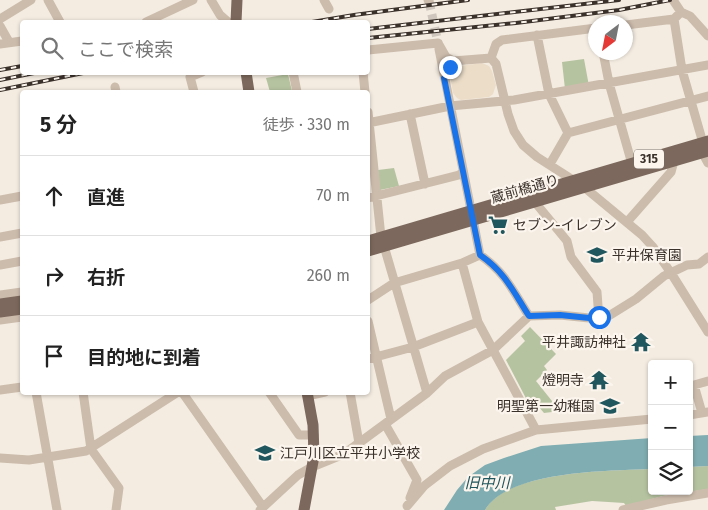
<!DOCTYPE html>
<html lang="ja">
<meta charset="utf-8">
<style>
:root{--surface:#fff;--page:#f2f2f2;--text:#222;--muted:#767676;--line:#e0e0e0}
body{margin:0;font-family:"Fira Sans","Noto Sans JP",sans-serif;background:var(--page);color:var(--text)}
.controls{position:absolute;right:15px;bottom:15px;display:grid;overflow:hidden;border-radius:5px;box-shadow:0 1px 4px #0004}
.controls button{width:45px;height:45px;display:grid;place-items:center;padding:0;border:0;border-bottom:1px solid var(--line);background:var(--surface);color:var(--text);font:25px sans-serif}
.compass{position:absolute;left:588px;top:15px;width:45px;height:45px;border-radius:50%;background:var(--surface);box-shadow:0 1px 4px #0004;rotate:212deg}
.stop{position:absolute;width:15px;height:15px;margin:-11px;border:4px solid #1a73e8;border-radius:50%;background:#fff}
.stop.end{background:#1a73e8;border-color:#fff;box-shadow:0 1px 5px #0008}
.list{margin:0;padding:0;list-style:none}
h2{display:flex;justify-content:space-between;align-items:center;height:65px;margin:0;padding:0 20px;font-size:21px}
h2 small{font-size:16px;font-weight:400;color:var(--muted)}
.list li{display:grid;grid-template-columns:32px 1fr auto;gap:15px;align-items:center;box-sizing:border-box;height:80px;padding:0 20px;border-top:1px solid var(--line)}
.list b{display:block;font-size:19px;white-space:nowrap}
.list em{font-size:16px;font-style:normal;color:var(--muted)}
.icon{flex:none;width:28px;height:28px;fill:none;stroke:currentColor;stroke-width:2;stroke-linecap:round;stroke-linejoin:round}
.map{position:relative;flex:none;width:708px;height:510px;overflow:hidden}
.search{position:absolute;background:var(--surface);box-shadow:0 1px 4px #0004;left:20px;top:20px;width:350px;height:55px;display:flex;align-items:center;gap:12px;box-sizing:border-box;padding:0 18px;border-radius:5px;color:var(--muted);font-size:19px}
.panel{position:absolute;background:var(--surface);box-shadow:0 1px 4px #0004;left:20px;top:90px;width:350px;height:305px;border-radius:5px}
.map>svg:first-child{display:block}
.green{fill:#b6c3a0}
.plaza{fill:#ebddc8}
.water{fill:#7fadb1}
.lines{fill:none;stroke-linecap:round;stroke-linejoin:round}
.minor-tunnel{stroke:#cfc7bd;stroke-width:9;stroke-dasharray:9 4.5;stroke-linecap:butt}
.minor{stroke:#ccbcac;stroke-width:9}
.major{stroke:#7c685c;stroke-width:11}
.rail-casing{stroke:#3b312b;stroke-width:4}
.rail{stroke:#fbf5ee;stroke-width:2;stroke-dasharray:5.5;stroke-linecap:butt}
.route{stroke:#1a73e8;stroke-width:6}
.labels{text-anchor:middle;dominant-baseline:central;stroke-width:4.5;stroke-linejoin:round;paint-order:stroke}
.shield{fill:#fbf5ee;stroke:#756c66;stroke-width:1}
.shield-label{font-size:12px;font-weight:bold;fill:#3b312b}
.street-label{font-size:14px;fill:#3b312b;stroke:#fbf5ee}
.poi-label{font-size:14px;fill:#3b312b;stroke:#fbf5ee;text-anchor:start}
.water-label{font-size:15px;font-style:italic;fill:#20565d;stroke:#fbf5ee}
</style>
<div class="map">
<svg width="708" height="510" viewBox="0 0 708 510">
<rect width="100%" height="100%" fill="#f4ece1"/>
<path class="green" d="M584,59l5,27 -24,3 -3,-27z
M288,74l4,17 -22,1 -4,-14z
M394,168l5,18 -19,4 -2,-20z
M530,327l26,27 -12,12 3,4 -11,11 24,30 -16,2 -5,-6 -9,-1 -24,-46 19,-19 -4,-5z
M708,466v23l-45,7 -37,10 -2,-3 -32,-2 -37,6 1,3h-71c23,-40 124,-39 167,-41v22h37v-24z"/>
<path class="plaza" d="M482,63l7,3 3,5 4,14 -3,9 -4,3 -28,3 -4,-2 -4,-5 -3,-17 2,-5 7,-5z"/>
<path class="water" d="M708,435v31l-19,1v-31z
M652,438v31c-43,2 -143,1 -167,41h-41l13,-20 11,-13 17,-12 19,-7 37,-12z"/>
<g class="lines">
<path class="minor-tunnel" d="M429,1l9,42"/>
<path class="minor" d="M48,0l12,22
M211,0l9,15 8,7
M324,0l5,9
M428,0l1,1
M673,0l8,12 9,4 18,20
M0,19l31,-19
M674,19l8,51 21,73
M146,22l47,-22
M626,25l48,-6 7,-7
M0,26l9,16
M537,35l12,59 19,39
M438,43l8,14 7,4 38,-3 5,6 12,50 6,17 9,14 14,12 47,30 58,48 11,12 18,26 37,59
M0,44l22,-3
M439,49l41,206c25,17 33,36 49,61
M368,50l70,-7
M603,52l6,31 23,81
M491,58l5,-14 6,-4 94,-12
M293,72l4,20
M363,72l2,20
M115,87l1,5
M194,92l-4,-15 12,-5
M368,112l13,125
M410,114l15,70
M368,123l82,-17 64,-6 194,-35
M702,152l6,11
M550,164l18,-31 140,-37
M368,198l91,-23 4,-3
M0,200l22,-4
M534,201l33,40 4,16 26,35 2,27
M627,222l44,-50 3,-11
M0,237l22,-4
M384,246l43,147
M462,263l16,59 58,108
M0,265l22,-4
M0,295l22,-3
M368,300l26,-17 68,-20 18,-8
M0,320l22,-3
M368,321l23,98
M368,359l45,-12 65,-25
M0,390l22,-3
M36,392l21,118
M83,392l8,57 28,39 -3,22
M182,392l81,115
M269,392l30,43h15
M350,392l9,51
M307,396l18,-4
M702,413l-8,-28 14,-4
M689,415l19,-3
M385,424l32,56 -7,18
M0,458l29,2 57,-9 92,-59
M407,506l17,-20 26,-20 33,-17 53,-19 116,-11
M260,510l38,-35 14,-8 32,-13 83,-61 18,-17 48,-26 36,-34 31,-1 39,4 8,-2 29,-18 28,-23 23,-11 12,-1 9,-7
M623,510l43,-10 42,-7"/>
<path class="major" d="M236,22l1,-22
M246,72l3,20
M368,241l340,-100
M368,251l340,-100
M0,304l22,-3
M0,312l22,-3
M304,510l10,-54 -1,-31 -6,-33"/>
<defs>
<path id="rail" d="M312,22l42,-7 114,-15
M368,29l251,-29
M368,38l148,-15 103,-13 51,-10
M0,70l22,-4
M0,80l39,-8
M0,90l88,-18"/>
</defs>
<use href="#rail" class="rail-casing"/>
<use href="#rail" class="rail"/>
</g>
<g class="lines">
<path class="route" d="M450,67l-6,11 36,177c25,17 33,36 49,61l31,-1 39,4v-2"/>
</g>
<defs>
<symbol id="supermarket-bare" viewBox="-9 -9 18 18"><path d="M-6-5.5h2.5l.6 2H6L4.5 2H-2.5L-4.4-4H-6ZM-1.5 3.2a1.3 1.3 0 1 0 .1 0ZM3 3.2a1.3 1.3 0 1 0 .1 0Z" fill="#20565d" stroke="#fbf5ee" stroke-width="2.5" paint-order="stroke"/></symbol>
<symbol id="school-bare" viewBox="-9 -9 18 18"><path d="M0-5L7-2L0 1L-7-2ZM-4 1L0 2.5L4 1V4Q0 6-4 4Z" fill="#20565d" stroke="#fbf5ee" stroke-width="2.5" paint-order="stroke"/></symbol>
<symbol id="temple-bare" viewBox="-9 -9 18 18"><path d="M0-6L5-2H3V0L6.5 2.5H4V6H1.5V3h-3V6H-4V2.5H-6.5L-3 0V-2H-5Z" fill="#20565d" stroke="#fbf5ee" stroke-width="2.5" paint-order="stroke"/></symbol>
</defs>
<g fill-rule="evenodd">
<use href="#supermarket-bare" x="484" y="211" width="28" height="28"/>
<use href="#school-bare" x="583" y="241" width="28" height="28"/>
<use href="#temple-bare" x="627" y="328" width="28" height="28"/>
<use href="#temple-bare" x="585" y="366" width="28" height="28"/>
<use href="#school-bare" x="596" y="392" width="28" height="28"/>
<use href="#school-bare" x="251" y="439" width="28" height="28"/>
</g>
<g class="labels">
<rect class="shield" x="634" y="149.5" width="30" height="19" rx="4"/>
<g class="shield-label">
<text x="649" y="159">315</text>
</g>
<g class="street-label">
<text transform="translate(525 189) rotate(-16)">蔵前橋通り</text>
</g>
<g class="poi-label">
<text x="513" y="225">セブン-イレブン</text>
<text x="612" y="255">平井保育園</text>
<text x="626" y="342" text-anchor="end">平井諏訪神社</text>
<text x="584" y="380" text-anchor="end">燈明寺</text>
<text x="595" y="406" text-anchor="end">明聖第一幼稚園</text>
<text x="280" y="453">江戸川区立平井小学校</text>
</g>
<g class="water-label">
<text x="487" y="483">旧中川</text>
</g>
</g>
</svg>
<div class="controls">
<button>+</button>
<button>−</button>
<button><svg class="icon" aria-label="layers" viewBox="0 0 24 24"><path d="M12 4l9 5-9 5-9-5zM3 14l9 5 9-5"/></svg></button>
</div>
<svg class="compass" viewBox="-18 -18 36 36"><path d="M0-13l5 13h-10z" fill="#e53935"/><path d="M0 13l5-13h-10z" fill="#767676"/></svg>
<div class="stop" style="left:599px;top:317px"></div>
<div class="stop end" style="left:450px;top:67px"></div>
<div class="search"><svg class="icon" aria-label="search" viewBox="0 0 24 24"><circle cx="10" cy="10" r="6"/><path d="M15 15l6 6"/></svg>ここで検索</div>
<section class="panel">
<h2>5 分<small>徒歩 · 330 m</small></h2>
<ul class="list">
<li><svg class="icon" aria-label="ahead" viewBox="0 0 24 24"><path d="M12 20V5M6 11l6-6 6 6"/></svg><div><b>直進</b></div><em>70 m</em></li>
<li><svg class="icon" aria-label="right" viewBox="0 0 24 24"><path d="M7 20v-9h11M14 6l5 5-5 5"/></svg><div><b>右折</b></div><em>260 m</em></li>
<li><svg class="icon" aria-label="arrive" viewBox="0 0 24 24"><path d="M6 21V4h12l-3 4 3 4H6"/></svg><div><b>目的地に到着</b></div></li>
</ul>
</section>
</div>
